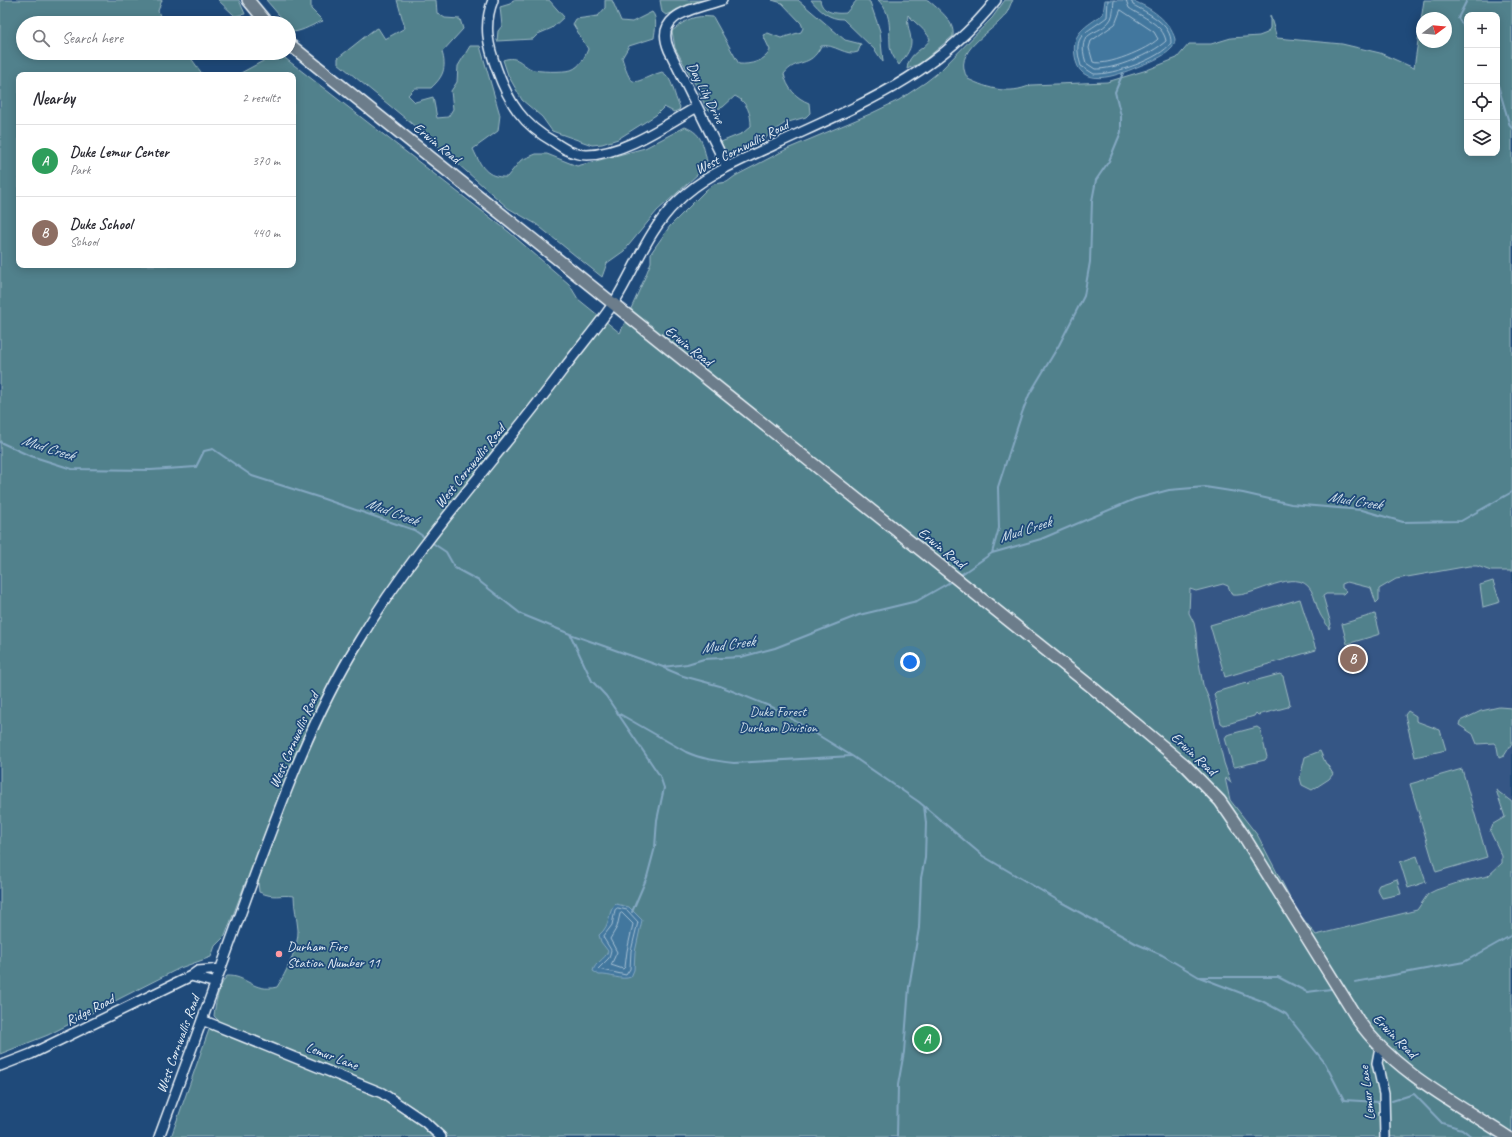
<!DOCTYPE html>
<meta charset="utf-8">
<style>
:root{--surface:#fff;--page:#f2f2f3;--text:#2b2b33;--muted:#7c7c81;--line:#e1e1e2;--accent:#0b8043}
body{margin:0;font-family:Caveat,sans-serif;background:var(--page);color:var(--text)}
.controls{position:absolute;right:12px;top:12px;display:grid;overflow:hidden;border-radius:8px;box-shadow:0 2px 10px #0003}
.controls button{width:36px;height:36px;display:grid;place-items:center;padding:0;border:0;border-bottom:1px solid var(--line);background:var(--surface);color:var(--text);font:20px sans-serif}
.compass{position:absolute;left:1416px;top:12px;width:36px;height:36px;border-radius:50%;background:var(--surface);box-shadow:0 2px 10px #0003;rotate:74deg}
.you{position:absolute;left:910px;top:662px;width:14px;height:14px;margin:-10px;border:3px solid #fff;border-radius:50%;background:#1a73e8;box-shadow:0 0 0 6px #1a73e833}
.badge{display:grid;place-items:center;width:26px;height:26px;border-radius:50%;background:var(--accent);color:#fff;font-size:13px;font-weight:700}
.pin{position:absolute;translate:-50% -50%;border:2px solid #fff;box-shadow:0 1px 4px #0006}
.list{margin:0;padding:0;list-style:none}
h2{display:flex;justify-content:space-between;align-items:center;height:52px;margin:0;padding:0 16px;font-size:17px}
h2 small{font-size:13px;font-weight:400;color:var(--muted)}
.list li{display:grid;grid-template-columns:26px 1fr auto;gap:12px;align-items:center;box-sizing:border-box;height:72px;padding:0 16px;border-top:1px solid var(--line)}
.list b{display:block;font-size:15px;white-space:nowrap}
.list p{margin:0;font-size:13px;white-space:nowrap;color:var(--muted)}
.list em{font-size:13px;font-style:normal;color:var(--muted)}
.icon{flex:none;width:22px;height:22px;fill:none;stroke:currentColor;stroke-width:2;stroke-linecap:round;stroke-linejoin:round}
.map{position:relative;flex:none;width:1512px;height:1137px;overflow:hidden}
.search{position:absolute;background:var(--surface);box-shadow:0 2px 10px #0003;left:16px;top:16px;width:280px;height:44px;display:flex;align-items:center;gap:10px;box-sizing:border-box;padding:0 14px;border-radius:22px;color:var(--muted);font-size:15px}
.panel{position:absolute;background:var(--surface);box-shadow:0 2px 10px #0003;left:16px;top:72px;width:280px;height:196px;border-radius:8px}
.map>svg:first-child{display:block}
.built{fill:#365785}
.green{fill:#51818c;stroke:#9cb9c2;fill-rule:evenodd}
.water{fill:#42779e;stroke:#84a8c2}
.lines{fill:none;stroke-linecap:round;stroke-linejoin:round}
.shore{stroke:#a6c0d4;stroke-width:1}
.stream{stroke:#84a8c2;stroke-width:2}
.minor-casing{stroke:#e8f1f8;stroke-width:12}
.major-casing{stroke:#e8f1f8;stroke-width:14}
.minor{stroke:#1f4a7a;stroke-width:9}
.major{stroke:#6c7d8b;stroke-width:11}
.poi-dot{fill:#ff9aa2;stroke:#1f4a7a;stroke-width:1.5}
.labels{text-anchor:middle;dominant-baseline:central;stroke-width:3.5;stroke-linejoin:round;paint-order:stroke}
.street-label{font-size:14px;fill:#e8f1f8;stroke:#1f4a7a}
.park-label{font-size:14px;fill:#d1e0e8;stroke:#1f4a7a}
.poi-label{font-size:14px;fill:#e8f1f8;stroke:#1f4a7a;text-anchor:start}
.water-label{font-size:15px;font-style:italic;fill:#cfdfea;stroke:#1f4a7a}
</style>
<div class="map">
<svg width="1512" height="1137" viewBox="0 0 1512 1137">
<rect width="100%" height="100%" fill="#1f4a7a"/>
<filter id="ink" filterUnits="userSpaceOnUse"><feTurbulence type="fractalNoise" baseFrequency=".025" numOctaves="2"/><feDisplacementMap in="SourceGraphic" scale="8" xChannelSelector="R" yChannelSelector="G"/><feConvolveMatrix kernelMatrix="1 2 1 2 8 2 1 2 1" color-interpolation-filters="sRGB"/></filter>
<g filter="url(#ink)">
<path class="built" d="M1150,489l362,30v367l-196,49 -19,-24 -39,-75 -28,-36z"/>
<path class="green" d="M0,0h162l-4,11 5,12h-140v30h159l6,1 15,21h-184v190h274v-190h-56l28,-15 16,-5 228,177 60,52 9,15 42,34 23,-51 8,-20v-9l19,-27 36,-36 8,-6 13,-2 8,-6 52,-27 83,-35 29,-14 27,-18 14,-11 52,-53 13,-18h8c-3,4 -4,10 -7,14 -14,20 -56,36 -38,65 21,10 41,16 63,6l76,-3 40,-12 30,-12 12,-14h22l20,-6 28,-2 8,-3 3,-5v-13l7,23 65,6 38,9 34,15 10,-68h88v571h-21l-14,-5h-8l-73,13 -17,10v11l-3,3 -5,-15 -24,-6 -5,2v4l4,3 -3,3h-17l-3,2 8,28 -2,5c-3,-7 -6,-9 -9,-15 -4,-8 -5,-17 -9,-24 -15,-25 -56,8 -79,5l-4,-9 -5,-2 -27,7 -6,-2 -1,24 5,10 2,10 1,18 6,34 6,14 15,64 7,20 -6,-5 5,22 28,36 39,75 19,24 101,-25 11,-16 8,-4 21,-7 31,-7 14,-13v-7l-12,-25 3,-7 12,-7 -9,-27 16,12v335h-1341l39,-110 5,1 3,-8 -4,-4c1,-12 5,-31 13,-40 20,-1 26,17 50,11 9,-14 22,-41 21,-57 -1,-12 -4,-23 -4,-34 -16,-2 -19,3 -35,-4l-1,-11h-12l-21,55 -10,10 -4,11 -31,11 -132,67 -48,19zM1467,15h30v138h-30zM1422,18h24v24h-24z
M218,0h21l6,14 -10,2z
M266,0h45v9l12,12c-10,3 -19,10 -30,11l-4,-5v-4h-3z
M397,0h39l1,13 8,5 15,1 3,10 -21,23c5,16 1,25 -11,36h-16l-7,7 7,7 18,-5 4,21 11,-1 5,-8 -2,-18 6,-9 1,-16 12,-20h10l20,69 -2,16 -25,18c8,17 13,29 34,28l14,-17 15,-6h11l30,12 68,-18 40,-21c19,7 18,20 23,38l-51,46 -33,40 -17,12 -5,14 -66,-53 -28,-16 -91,-80 -79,-65v-5l34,-27 6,-3 7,11 20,-11z
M513,0h36l15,17 -12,11 -14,6 -5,5 -36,2 1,-10 4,-5 -2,-19 10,-3z
M605,0h7l9,21 11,1 20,-10c6,6 3,18 2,26l-25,8 -7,12c11,36 12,22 40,14 12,6 11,24 18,35l-1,3 -5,2 -10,-5 -8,8 -38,24 -16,5 -10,1 -40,-14 -10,-14 -20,-17 -14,-25 -5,-15c15,-5 18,4 28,9 6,3 33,3 40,1 9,-3 14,-13 17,-21l-15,-25 3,-5 22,-3 7,-8z
M660,0h49l-43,15 -4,-3z
M772,0h26l47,40 16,4 -3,8c-12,5 -24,-9 -37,-6 -11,23 -24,11 -37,28 3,14 12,24 25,29l1,10 -4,4 -21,6 -25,19 -34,11 -5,-11 22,-9 8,-7c0,-13 -4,-24 -16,-30l-12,11 -12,4 -5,-3 -7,-17 -24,-43 -3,-17c15,-12 21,-16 41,-14l26,47c11,1 27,-3 31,-14l-7,-15 5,-2 13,5 20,-6 2,-4 -2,-5 -19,-20z
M811,0h9c2,13 16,14 26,13l11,-13h10l3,2 10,29 3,31 -8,-12 -32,-31c-14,0 -23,-8 -32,-19z
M878,0h50c10,9 27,21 25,36l-32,27 -14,6c1,-17 18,-19 23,-30 -4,-9 -15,-16 -22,-24 -2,10 3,17 3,27 0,9 -7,16 -12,23 -4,-6 -9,-12 -9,-20 -1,-17 2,-31 -12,-45z
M1493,581l7,21 -17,5 -3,-22z
M1300,599l16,51 -91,27 -15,-52z
M1375,614l5,20 -33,10 -5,-20z
M1280,674l3,2 7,28 -2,3 -30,8 -2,-2 -2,3 -30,9 -3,-2 -7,-29 2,-2 30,-9 2,2 2,-3z
M1499,707l13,1v35l-8,13 -5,2 -2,-11 -3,-4 -17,1 -4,-10 -14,-9 1,-4 21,-10z
M1408,711l8,5v5l24,9 6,20 -31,7 -10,-42z
M1257,727l3,2 7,28 -2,3 -30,7 -2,-1 -8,-28 2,-3z
M1320,751l6,13h1l6,10 -4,5 -17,11 -10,-5 -2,-7 5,-21z
M1462,769l25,88 -51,15 -26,-88z
M1417,856l9,26 -18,6 -8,-26z
M1397,879l4,15 -19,4 -5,-9 2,-4z"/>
<path class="water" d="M1105,0c8,0 20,0 28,1 17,6 37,20 42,38 0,4 -1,6 -3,9 -9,10 -23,14 -35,19 -21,9 -58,23 -62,-11 -4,-24 11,-29 28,-42z
M616,904l13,3 13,13 -7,32 -1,18 -3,7c-10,4 -21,-3 -32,-2l-6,-4c2,-9 12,-11 15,-20l-7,-9 -2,-7c13,-10 8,-25 17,-31z"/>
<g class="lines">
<path class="shore" d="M1108,0l-1,17c-21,17 -36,16 -26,49l13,8c19,1 66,-15 77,-31 1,-19 -25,-31 -38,-38l-2,-5
M1114,0c-1,6 0,13 -3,19 -12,19 -36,8 -25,44l9,6c19,1 57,-15 71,-28 -3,-17 -24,-24 -37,-33l-3,-8
M1121,10l33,22 4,7c-10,10 -52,28 -65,23l-4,-14 2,-7 24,-17z
M618,908l9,2 11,12 -7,29 -1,18 -4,6 -28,-6 11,-11 2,-8 -8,-13 9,-12 3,-15z
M622,913l11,11 -6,27 -2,16 -2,2 -12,-4 6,-13 -7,-13 7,-12 3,-13z"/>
<path class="stream" d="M1467,0l-9,18 9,13
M1497,82l13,44 2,2
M0,442l28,13 44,14 79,1 45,-3 8,-16 9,-2 39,27 69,22 93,32 13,9
M431,542l15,10 9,16 24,13 42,33 49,20 93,33 24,-3 17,-5 37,-2 34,-9 84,-33 58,-14 35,-20
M992,553l7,-25 -1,-41 24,-74 7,-18 30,-50 25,-49 6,-34 2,-61 4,-21 13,-19 12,-29v-16l-6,-24 8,-19
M959,576l33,-23 49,-14 94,-40 34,-9 36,-3 38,6 48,11 71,6 41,12 58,-1 51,-29
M570,634l22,47 14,15 54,80 4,12 -7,32 -2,27 -8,30 -15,35
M664,668l19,8 37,10 54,22 78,48 67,46 64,54 76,45 78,43 25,11 37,22 63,24 24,13 39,49 19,37 34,2
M618,713l68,39c15,7 31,9 48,11l117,-7
M1200,977h78l29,15 24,-3
M1355,982l109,-20 48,-27
M1392,1101l22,-7 28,29 20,6 10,8
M897,1137l1,-52 6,-33 5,-65 10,-59 2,-50 4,-20 1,-35 -2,-17"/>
<defs>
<path id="minor" d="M493,0c-10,25 -5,46 4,70 12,33 26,55 57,72 10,7 20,13 33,13 38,-1 78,-30 110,-48
M722,0c-26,9 -69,13 -53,50l58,117
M191,976l25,7
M202,1020l180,73 43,29 16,15
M1380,1047l-3,16 7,31 1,43
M0,1066l31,-12 160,-78 7,-5 23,-2
M159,1137c30,-80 59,-161 88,-241 32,-87 63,-176 112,-255 58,-97 136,-180 203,-270 16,-22 38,-47 53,-70 21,-34 33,-71 62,-99 28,-28 65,-42 101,-59 84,-39 159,-68 218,-143"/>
<path id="major" d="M248,0l19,23
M289,44l804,644 92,77 35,36 22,32 116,187c36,52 98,83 150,117"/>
</defs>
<use href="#minor" class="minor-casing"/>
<use href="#major" class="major-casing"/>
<use href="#minor" class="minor"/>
<use href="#major" class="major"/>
</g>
</g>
<circle class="poi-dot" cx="279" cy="954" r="4"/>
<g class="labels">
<g class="street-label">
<text transform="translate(706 93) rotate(63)">Day Lily Drive</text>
<text transform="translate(437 143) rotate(39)">Erwin Road</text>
<text transform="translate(742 147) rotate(-27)">West Cornwallis Road</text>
<text transform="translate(689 346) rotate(38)">Erwin Road</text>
<text transform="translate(470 466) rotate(-51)">West Cornwallis Road</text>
<text transform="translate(942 548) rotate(39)">Erwin Road</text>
<text transform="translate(294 740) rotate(-66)">West Cornwallis Road</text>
<text transform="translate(1194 754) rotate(43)">Erwin Road</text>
<text transform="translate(90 1010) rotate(-27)">Ridge Road</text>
<text transform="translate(1395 1036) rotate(45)">Erwin Road</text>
<text transform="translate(178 1044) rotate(-70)">West Cornwallis Road</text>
<text transform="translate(332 1056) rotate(21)">Lemur Lane</text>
<text transform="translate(1367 1093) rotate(-97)">Lemur Lane</text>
</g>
<g class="park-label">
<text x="778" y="711">Duke Forest<tspan x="778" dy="16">Durham Division</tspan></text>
</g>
<g class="poi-label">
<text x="287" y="946">Durham Fire<tspan x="287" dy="16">Station Number 11</tspan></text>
</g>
<g class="water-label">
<text transform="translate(48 448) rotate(18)">Mud Creek</text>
<text transform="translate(1355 501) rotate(9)">Mud Creek</text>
<text transform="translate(392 512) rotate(20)">Mud Creek</text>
<text transform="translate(1025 530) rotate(-18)">Mud Creek</text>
<text transform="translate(728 645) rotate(-8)">Mud Creek</text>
</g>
</g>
</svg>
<div class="controls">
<button>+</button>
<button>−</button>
<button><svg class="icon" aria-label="locate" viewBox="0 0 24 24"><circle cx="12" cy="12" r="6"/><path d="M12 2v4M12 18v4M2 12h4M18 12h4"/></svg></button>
<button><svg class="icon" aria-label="layers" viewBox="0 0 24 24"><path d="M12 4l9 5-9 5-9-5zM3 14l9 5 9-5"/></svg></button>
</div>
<svg class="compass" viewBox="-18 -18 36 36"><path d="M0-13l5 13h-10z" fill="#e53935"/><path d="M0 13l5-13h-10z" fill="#7c7c81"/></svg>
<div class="you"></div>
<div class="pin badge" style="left:927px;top:1039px;background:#2e9e5b">A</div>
<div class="pin badge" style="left:1353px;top:659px;background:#8d6e63">B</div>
<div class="search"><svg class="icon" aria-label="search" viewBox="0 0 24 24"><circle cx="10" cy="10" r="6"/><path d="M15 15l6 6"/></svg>Search here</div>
<section class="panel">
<h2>Nearby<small>2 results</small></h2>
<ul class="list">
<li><span class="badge" style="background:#2e9e5b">A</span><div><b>Duke Lemur Center</b><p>Park</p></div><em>370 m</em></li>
<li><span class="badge" style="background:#8d6e63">B</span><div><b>Duke School</b><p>School</p></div><em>440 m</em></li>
</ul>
</section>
</div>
